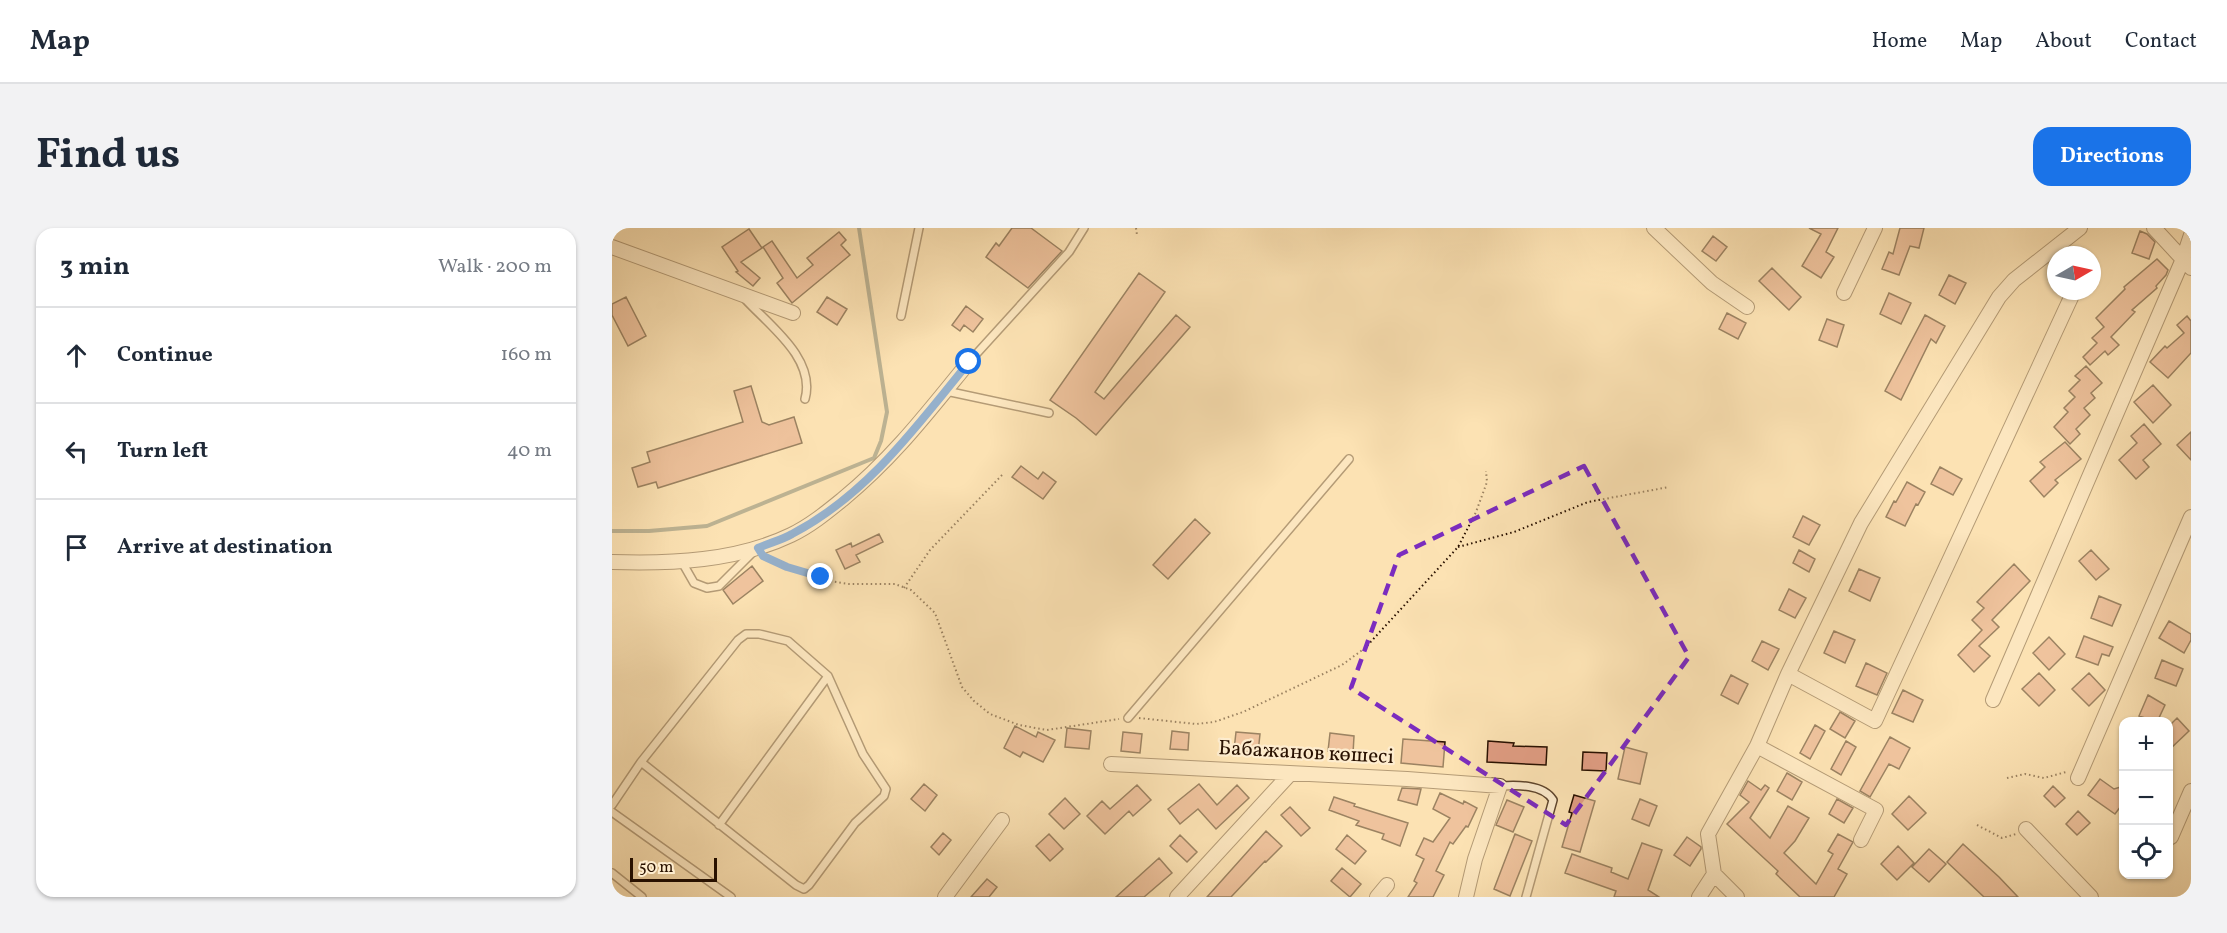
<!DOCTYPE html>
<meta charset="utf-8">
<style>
:root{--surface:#fff;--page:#f2f2f3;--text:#1f2937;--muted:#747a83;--line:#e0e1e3;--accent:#1a73e8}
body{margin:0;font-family:Vollkorn,serif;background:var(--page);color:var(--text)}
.controls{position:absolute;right:18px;bottom:18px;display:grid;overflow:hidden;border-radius:12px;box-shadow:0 2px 4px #0004}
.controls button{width:54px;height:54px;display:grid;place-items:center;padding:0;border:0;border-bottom:2px solid var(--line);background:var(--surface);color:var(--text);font:30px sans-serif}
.compass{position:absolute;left:1435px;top:18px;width:54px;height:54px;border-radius:50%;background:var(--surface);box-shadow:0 2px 4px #0004;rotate:81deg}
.scale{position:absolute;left:18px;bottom:15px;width:87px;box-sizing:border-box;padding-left:6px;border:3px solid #291100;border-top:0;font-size:16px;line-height:21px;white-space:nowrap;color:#291100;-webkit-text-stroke:4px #fdecce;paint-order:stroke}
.stop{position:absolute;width:18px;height:18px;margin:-14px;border:4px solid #1a73e8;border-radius:50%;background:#fff}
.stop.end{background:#1a73e8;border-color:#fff;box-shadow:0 2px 6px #0008}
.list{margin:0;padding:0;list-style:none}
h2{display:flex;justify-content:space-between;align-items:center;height:78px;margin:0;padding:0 24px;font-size:26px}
h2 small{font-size:20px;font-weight:400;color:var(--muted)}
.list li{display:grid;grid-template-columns:39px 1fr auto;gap:18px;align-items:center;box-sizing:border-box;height:96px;padding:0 24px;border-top:2px solid var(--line)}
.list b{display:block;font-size:22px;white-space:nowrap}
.list em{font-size:20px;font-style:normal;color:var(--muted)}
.icon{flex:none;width:33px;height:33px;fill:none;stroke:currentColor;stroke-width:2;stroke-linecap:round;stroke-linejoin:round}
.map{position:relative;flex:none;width:1579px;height:669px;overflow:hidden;border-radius:18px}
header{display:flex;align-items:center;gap:36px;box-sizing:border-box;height:84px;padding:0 30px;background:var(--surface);border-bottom:2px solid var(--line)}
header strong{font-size:28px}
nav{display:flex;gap:33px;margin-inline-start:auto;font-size:21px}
.intro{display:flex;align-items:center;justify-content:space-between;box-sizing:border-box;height:144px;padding:0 36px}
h1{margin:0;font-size:42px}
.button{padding:15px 27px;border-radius:18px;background:var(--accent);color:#fff;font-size:21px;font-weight:700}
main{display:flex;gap:36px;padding:0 36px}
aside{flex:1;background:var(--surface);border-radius:18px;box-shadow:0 2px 4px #0004}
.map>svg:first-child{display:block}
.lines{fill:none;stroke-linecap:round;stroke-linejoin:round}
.stream{stroke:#70786b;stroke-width:4}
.building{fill:#e09d83;stroke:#291100;stroke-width:1.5}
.lane-casing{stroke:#5e452d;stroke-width:10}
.street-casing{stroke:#5e452d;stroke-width:16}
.path{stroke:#291100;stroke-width:2;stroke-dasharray:1.5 3;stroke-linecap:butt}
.lane{stroke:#fdecce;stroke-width:7}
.street{stroke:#fdecce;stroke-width:14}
.route{stroke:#1a73e8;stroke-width:8}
.marked{fill:none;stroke:#7b2cbf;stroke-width:4.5;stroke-dasharray:12 8;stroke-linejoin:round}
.labels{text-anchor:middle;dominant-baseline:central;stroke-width:4.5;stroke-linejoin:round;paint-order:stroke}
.street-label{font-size:21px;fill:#291100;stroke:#fdecce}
</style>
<header>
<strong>Map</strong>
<nav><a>Home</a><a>Map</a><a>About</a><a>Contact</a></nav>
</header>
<div class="intro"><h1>Find us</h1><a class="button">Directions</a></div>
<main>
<aside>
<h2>3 min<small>Walk · 200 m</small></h2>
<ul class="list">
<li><svg class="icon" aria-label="ahead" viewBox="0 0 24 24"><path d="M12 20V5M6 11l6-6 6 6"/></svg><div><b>Continue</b></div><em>160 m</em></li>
<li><svg class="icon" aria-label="left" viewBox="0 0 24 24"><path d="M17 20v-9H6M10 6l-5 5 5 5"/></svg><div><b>Turn left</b></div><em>40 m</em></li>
<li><svg class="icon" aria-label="arrive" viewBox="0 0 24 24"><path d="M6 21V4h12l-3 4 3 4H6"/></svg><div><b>Arrive at destination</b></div></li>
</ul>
</aside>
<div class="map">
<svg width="1579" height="669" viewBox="0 0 1579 669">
<rect width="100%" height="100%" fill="#fce2b3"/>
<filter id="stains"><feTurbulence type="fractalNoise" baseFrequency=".00333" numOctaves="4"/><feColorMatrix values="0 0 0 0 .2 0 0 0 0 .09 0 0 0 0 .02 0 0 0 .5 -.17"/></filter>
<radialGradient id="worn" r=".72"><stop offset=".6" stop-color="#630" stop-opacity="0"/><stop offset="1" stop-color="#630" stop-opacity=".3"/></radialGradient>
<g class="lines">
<path class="stream" d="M0,303h37l58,-5 167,-68 7,-17 6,-29 -28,-184"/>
</g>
<path class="building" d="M400,0h19l31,23 -34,37 -42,-31 10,-14 3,3z
M1197,0h29l-12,24 8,5 -13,21 -19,-12 19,-32z
M1288,0h24l-5,20 -9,-2 -11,29 -17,-6 7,-17 4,2z
M137,1l13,19 -21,14 19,16 -7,8 -17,-14 2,-1 -16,-24z
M1528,3l7,3 8,8 -6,17 -17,-6z
M227,4l7,8 -5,5 9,10 -58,48 -15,-20 6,-5 -20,-31 9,-6 25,37 16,-13 -6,-7z
M1101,8l14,11 -11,14 -14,-10z
M1545,31l11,11 -2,5 -10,11 1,2 -25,22 3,2 -24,25 8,8 -11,10 -3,-4 -15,14 -7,-8 14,-14 -5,-5 12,-11 -8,-9 29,-29 -1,-2z
M1160,40l29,29 -12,13 -30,-29z
M527,45l26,19 -70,100 9,7 72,-84 14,12 -94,108 -20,-17 -26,-18z
M1337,47l17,8 -11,21 -16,-9z
M1277,65l22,10 -10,21 -21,-10z
M14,69l20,39 -18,10 -16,-31v-11z
M215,69l20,12 -10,16 -20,-13z
M354,78l17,13 -10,13 -9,-7 -4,6 -8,-6z
M1115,85l19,10 -8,16 -19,-10z
M1313,87l20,11 -9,17 -5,-4 -30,61 -16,-9z
M1575,88l4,5v32l-23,25 -18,-16 15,-16 2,2 17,-15 -7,-8z
M1215,91l17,6 -7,22 -18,-7z
M1474,138l16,17 -11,10 4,5 -11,10 6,7 -14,14 4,5 -10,10 -16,-17 14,-15 -4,-4 11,-11 -6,-6 11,-11 -5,-4z
M1541,157l18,20 -18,18 -19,-21z
M139,158l11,36 7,3 25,-8 8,26 -144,45 -2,-6 -18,5 -6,-19 18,-6 -3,-10 96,-30 -9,-31z
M1532,196l17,20 -18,16 6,7 -13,12 -17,-19 18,-17 -6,-7z
M1579,204v28l-14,-15z
M1453,214l16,17 -26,21 3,3 -14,14 -14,-16 15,-14 -5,-5z
M409,238l17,13 5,-7 13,10 -13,17 -31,-22z
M1328,239l22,12 -9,16 -22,-11z
M1295,254l18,10 -7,13 -2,-1 -11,22 -19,-9 8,-16 2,1z
M1191,288l17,9 -11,20 -16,-8z
M583,291l15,14 -42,46 -15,-14z
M267,306l4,8 -27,13 4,7 -15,7 -9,-19 15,-7 1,4z
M1187,322l16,9 -6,13 -16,-9z
M1479,322l18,19 -13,11 -17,-19z
M1402,336l16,17 -38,39 7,7 -20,19 11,10 -16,16 -16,-17 24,-25 -10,-10 12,-12 -7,-6z
M140,338l11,15 -30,23 -10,-14z
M1247,341l21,9 -10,23 -21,-10z
M1177,361l17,9 -11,20 -16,-8z
M1487,368l22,9 -9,21 -21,-8z
M1557,393l22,13v6l-7,13 -25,-15z
M1222,403l21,9 -10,23 -21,-10z
M1472,408l29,11 -4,9 -7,-2 -4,11 -22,-8z
M1437,409l16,17 -16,16 -16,-17z
M1150,413l17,8 -11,21 -16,-9z
M1550,432l21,9 -7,17 -21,-8z
M1254,435l21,10 -10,22 -21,-9z
M1427,445l16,17 -16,16 -17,-17z
M1477,445l16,17 -16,16 -17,-17z
M1119,447l17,9 -10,20 -17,-9z
M1291,462l20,10 -10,22 -21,-9z
M1536,467l17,10 -8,17 -18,-6z
M1228,484l15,9 -10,17 -15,-9z
M1565,490l12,13 -20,19v-24z
M1203,497l10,6 -15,28 -10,-6z
M403,498l21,11 2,-5 17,8 -12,22 -20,-10 -3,5 -16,-9z
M455,500l24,3 -2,18 -24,-2z
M560,503l17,2 -1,17 -18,-1z
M511,504l19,2 -2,19 -19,-2z
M624,504l24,2 -2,19 -24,-3z
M718,505l24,3 -1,18 -25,-3z
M1278,509l20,11 -11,21 -10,-5 -19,33 -10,-6z
M791,511l42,3 -2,25 -42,-4z
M876,513l26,2 -1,3 34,1 -1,18 -59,-3z
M1234,513l10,6 -15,28 -10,-6z
M1013,519l22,6 -7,31 -22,-5z
M971,524l24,1 -1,18 -24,-1z
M1175,545l15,9 -10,18 -15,-9z
M1488,551l14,10 10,-3v16l-9,12 -27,-19z
M1136,553l13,9 4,-5 4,3 -19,30 20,20 18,-32 21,12 -14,23 -11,12 32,31 17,-30 -5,-3 10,-17 15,8 -15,27 9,5 -13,23h-34l-24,-23 2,-3 -51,-47 22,-22 -9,-7z
M312,556l13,11 -12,16 -14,-12z
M587,556l18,21 20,-20 12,13 -33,31 -18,-20 -18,15 -12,-15z
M525,557l14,15 -18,16 -4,-5 -24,23 -18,-18 15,-15 8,8z
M1441,558l12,12 -10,9 -11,-11z
M790,560l19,1 -4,16 -19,-5z
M828,565l23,11 1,-3 13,7 -9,19 -2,-1 -13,18 -3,-2 -14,29 8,4 -11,22h-25l9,-14 -3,-2 10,-22 -8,-4 8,-17 9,4 17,-24 -17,-9z
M962,567l21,6 -15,51 -18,-5 10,-34 -3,-1z
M1297,568l17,17 -18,17 -16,-16z
M722,569l21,7 -1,2 54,17 -8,23 -18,-7 2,-5 -28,-9 3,-4 -30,-11z
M453,570l15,16 -16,15 -15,-15z
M1028,571l17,7 -8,20 -17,-7z
M1225,571l16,9 -9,15 -15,-9z
M895,572l17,7 -11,25 -17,-7z
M678,579l20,21 -9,8 -20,-21z
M1466,583l12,12 -13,12 -11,-11z
M654,603l16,15 -16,16 -1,-1 -34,36h-24z
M331,605l8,7 -12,15 -8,-8z
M437,606l14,15 -13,12 -14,-15z
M903,606l17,7 -22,55 -16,-7z
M568,607l17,17 -10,10 -17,-16z
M735,607l19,16 -11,13 -19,-15z
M1075,609l14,10v2l-11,17 -16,-11z
M1030,615l20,7 -14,40 11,7h-45l2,-6 -51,-18 7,-19 40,14 -1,4 17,7z
M1351,616l36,33 19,20h-34l-37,-35z
M1286,618l16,17 -17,17 -16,-16z
M1317,621l17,15 -17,18 -17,-15z
M547,630l13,15 -28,24h-28z
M730,640l19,16 -11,13 -19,-16z
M375,651l10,8 -8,10h-18z"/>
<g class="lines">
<defs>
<path id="lane" d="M134,72c24,26 70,59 59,99
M289,88l18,-88
M357,134l100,-110 15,-24
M334,163l103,22
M70,334l12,21 13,5 12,-2 35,-35
M516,490l221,-259
M888,558c17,-1 43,-2 53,14l-27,97
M0,577l29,-43 97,-122 8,-6h13l29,7 40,35 35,78 23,35 -2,7 -29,27 -46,62 -5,4 -8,-4 -155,-123
M0,584l119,85
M107,597l109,-149
M0,645l30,24"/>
<path id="street" d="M1042,0l58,55 35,24
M1542,0l37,40
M0,19l181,66
M1232,65l31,-65
M0,334c59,2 125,-1 179,-27 19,-9 36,-23 52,-36 51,-42 85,-87 126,-137
M1176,446l87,47 199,-430
M1381,472l190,-441 8,-24
M1145,518l119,64 -15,30
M499,536l296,15 93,7 -25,73 -9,38
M1466,550l113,-261
M1414,601l65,68
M1559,609l20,-46
M333,669l57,-77
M565,669l113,-123
M765,669l10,-12
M1087,669l15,-23
M1125,669l-23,-23 -6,-40 49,-88 31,-72 73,-151 138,-226 15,-17 66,-52"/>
</defs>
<use href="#lane" class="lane-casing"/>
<use href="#street" class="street-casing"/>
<path class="path" d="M524,0l1,7
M846,319l56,-15 74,-30 81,-15
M155,330l63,23 19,3h46l16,6 24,23 27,74 12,14 16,13 29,11 28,5 72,-11
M292,360l26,-38 74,-77
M527,490l57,6 18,-2 29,-10 99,-47 23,-17 93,-101 18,-35 11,-30 -1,-11
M1395,550l18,-4 19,4 22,-6
M1365,597l25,13 14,-4"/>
<use href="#lane" class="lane"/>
<use href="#street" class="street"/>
</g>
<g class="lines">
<path class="route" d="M209,349l-34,-10 -24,-11 -5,-8c11,-5 24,-8 34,-14 75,-39 125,-108 177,-172"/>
</g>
<path d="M0 0H1579V669H0ZM972,238l105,191 -123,168 -215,-137 48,-133z" fill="#fce2b3" fill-opacity=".55" fill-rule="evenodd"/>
<path class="marked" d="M972,238l105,191 -123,168 -215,-137 48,-133z"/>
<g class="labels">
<g class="street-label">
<text transform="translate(694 525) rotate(3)">Бабажанов көшесі</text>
</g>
</g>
<rect width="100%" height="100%" filter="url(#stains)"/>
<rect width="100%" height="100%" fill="url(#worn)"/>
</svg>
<div class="controls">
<button>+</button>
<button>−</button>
<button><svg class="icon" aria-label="locate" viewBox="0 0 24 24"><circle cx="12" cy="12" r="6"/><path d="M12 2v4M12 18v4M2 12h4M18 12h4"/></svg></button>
</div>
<svg class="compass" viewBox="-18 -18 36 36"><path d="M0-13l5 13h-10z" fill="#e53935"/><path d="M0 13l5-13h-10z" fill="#747a83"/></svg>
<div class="scale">50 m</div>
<div class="stop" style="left:357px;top:134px"></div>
<div class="stop end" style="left:209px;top:349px"></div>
</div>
</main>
